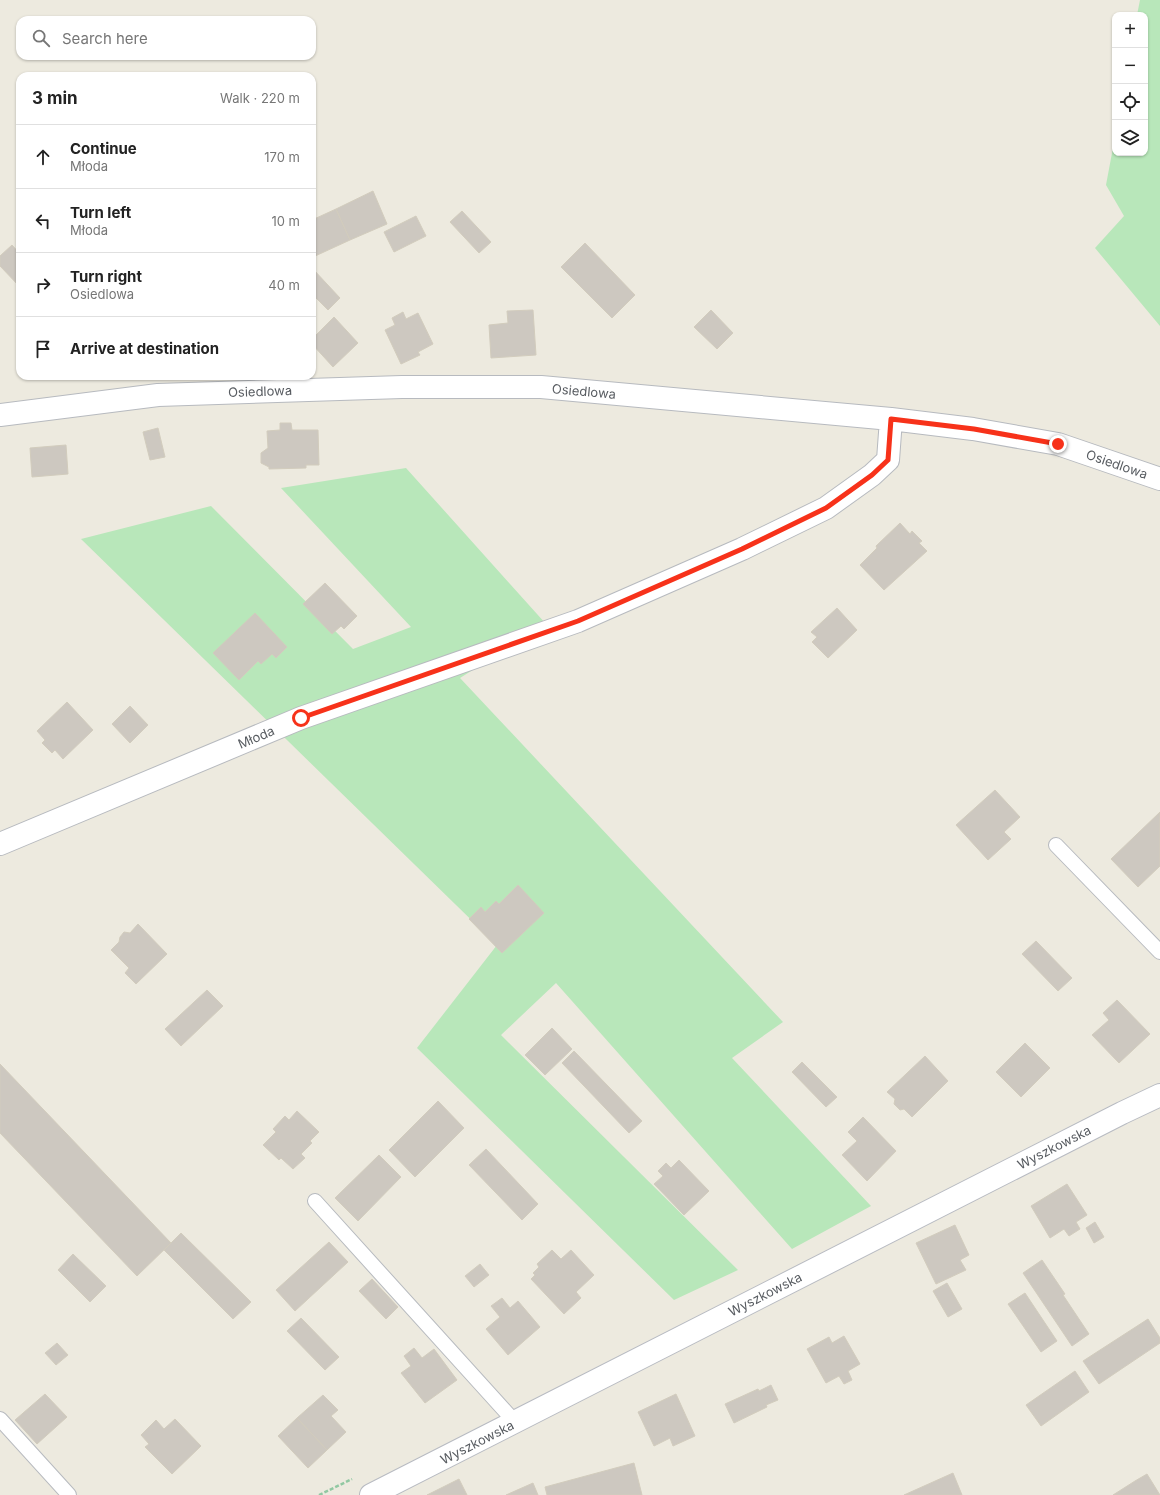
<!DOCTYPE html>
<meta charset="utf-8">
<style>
:root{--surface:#fff;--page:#f6f6f6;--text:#222;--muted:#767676;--line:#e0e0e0}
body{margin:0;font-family:Inter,sans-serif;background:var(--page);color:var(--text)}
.controls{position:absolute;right:12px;top:12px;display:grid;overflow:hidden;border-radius:8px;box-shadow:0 1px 3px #0004}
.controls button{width:36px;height:36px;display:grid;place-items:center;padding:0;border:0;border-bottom:1px solid var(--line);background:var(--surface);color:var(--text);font:20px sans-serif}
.stop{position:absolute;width:12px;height:12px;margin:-9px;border:3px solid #f7321a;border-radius:50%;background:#fff}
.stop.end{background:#f7321a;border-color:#fff;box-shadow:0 1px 4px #0008}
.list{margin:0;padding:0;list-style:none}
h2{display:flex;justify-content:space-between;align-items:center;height:52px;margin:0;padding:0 16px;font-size:17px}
h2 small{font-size:13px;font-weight:400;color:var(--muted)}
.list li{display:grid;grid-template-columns:26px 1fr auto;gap:12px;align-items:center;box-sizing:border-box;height:64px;padding:0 16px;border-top:1px solid var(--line)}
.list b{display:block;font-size:15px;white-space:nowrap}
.list p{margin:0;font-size:13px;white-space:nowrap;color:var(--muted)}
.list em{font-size:13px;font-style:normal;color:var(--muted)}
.icon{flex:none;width:22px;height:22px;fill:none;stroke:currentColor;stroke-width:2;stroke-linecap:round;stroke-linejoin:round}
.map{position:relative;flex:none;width:1160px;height:1495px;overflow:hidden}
.search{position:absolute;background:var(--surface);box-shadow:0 1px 3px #0004;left:16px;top:16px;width:300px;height:44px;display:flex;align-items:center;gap:10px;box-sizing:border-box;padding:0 14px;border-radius:12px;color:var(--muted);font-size:15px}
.panel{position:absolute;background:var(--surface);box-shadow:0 1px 3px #0004;left:16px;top:72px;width:300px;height:308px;border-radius:12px}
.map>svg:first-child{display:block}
.green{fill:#b8e7ba}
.building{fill:#cdc8c0;stroke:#d2ccbd}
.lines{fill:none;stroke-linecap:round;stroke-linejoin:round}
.lane-casing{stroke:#b7babf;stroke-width:16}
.street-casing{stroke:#b7babf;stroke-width:24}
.secondary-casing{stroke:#b8bbc2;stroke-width:24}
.path{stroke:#91c8a2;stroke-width:2.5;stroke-dasharray:4 2;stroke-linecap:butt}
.lane{stroke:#fff;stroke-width:14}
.street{stroke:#fff;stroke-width:22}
.secondary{stroke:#fff;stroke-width:22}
.route{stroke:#f7321a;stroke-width:5}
.labels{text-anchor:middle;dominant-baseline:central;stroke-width:4;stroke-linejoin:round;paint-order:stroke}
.street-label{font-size:13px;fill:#585c61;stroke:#fff}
</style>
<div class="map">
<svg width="1160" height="1495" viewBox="0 0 1160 1495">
<rect width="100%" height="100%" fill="#edeadf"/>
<path class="green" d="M1140,0h20v326l-65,-78 29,-32 -18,-31 9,-48v16h30v-138h-8z
M406,468l140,156 -86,54 323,344 -51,36 139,148 -79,43 -236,-266 -55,52 237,235 -64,30 -257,-252 80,-103 -416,-406 130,-33 142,143 58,-22 -130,-139z"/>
<path class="building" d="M373,191l14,33 -37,16 -14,-31z
M336,209l14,31 -37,17 -1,-3v-34z
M462,211l29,31 -12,11 -29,-31z
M416,216l10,20 -32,16 -10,-20z
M585,243l50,52 -23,23 -51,-51z
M12,245l8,9v33l-20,-21v-10z
M313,269l27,29 -12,12 -16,-16v-24z
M533,310l3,45 -45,3 -2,-33 19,-2 -1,-12z
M711,310l22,23 -16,16 -23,-22z
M403,312l3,7 12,-6 15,31 -15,8 2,3 -19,9 -16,-34 10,-5 -3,-7z
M334,317l24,26 -25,24 -21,-23v-5z
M280,423h11l1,7h26l1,35h-13v3l-37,1v-2l-8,-4v-10l7,-5 -1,-17 13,-1z
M158,428l7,29 -15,3 -7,-28z
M66,445l2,29 -36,3 -2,-29z
M900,523l10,11 2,-3 10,10 -3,2 8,8 -43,39 -24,-25 17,-17 -1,-2z
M325,583l32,33 -13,13 -3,-3 -9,8 -29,-30z
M837,608l20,22 -29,28 -16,-16 5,-5 -6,-5z
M255,613l32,34 -11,11 -4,-4 -11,10 -3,-3 -19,19 -26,-27z
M67,702l26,28 -30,29 -8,-9 -3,3 -10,-10 3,-3 -8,-9z
M130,706l18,19 -18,18 -18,-19z
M995,790l25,27 -16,15 7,7 -23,21 -32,-35z
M1160,812v54l-22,21 -27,-28z
M518,885l26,28 -42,40 -33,-34 12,-12 4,5 11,-11 3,3z
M138,924l29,30 -31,30 -11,-11 4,-5 -18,-18 8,-8 1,-5 4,-5 6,1z
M1036,941l36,37 -14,13 -36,-37z
M207,990l16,16 -42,40 -16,-17z
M1117,1000l33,34 -31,29 -27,-28 17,-15 -6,-7z
M552,1028l20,21 -27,26 -20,-20z
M1025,1043l25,25 -29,29 -25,-25z
M574,1051l68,70 -13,12 -67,-70z
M925,1056l23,25 -36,36 -8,-8 -4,1 -6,-6 1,-5 -8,-7z
M802,1062l35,35 -11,10 -34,-35z
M0,1064l171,179 -34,33 -137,-143z
M438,1101l26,27 -49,49 -26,-27z
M297,1111l22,21 -9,9 2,2 -11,11 4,4 -12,11 -12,-11 -2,2 -16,-15 13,-13 -3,-3 12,-13 4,4z
M863,1117l33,34 -29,30 -25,-26 15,-14 -9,-9z
M486,1149l52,55 -16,16 -53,-55z
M379,1155l22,22 -43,44 -23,-23z
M679,1160l30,31 -25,24 -30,-31 9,-8 -5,-5 8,-8 5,5z
M1067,1184l20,31 -11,7 4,7 -11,7 -5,-7 -14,9 -19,-32z
M1095,1222l9,15 -10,6 -8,-15z
M955,1225l14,30 -9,5 6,10 -30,14 -20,-41z
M181,1233l70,69 -18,17 -69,-69z
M329,1242l19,20 -53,49 -19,-21z
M552,1250l9,9 10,-9 23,25 -18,17 5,6 -17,16 -33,-35 4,-4 -2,-2 6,-6 -2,-3z
M73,1254l33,32 -16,16 -32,-32z
M1042,1260l23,34 -2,1 26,39 -17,12 -49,-73z
M480,1264l9,11 -15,12 -9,-11z
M372,1279l26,28 -12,12 -27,-28z
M947,1283l15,26 -14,8 -15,-26z
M1025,1293l32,48 -16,11 -33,-48z
M502,1298l8,10 8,-7 22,26 -32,28 -22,-26 14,-12 -9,-11z
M301,1318l38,39 -14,13 -38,-39z
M1148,1319l12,19v5l-61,41 -16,-23z
M844,1336l16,28 -12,7 4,9 -8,4 -5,-8 -13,7 -19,-34 22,-12 3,6z
M57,1343l11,12 -12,10 -11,-12z
M414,1348l8,10 12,-9 23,31 -32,23 -24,-30 10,-7 -7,-10z
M1075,1371l14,21 -48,34 -15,-21z
M771,1385l7,15 -12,5 1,2 -33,16 -9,-19 33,-15 1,2z
M45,1394l22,23 -30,27 -22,-24z
M676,1394l19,42 -22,10 -3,-8 -16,8 -16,-34z
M323,1395l15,15 -7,6 15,16 -19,18 -30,-32z
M297,1418l30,32 -19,18 -30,-32z
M175,1419l26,27 -29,28 -27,-27 4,-3 -8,-9 15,-15 8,9z
M634,1463l8,32h-95l-2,-8z
M953,1473l9,22h-58z
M1147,1474l13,21h-47l22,-14z
M459,1479l8,16h-40z
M533,1483l5,12h-32z"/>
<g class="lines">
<defs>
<path id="lane" d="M1056,845l104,107
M315,1201l200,221
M0,1419l69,76"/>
<path id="street" d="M0,415l158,-20 244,-8h139l350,32 82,10 85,15 102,35
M0,844l301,-126 277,-97 164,-72 84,-41 46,-33 16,-15 3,-41"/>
<path id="secondary" d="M371,1495l751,-382 38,-18"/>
</defs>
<use href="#lane" class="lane-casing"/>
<use href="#street" class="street-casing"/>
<use href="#secondary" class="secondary-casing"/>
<path class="path" d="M319,1495l33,-16"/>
<use href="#lane" class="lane"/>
<use href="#street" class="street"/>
<use href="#secondary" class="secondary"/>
</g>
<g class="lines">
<path class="route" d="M301,718l277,-97 164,-72 84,-41 46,-33 16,-15 3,-41 83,10 84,15"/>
</g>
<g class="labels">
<g class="street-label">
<text transform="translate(260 391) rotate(-2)">Osiedlowa</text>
<text transform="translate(584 391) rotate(5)">Osiedlowa</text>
<text transform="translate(1117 464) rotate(19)">Osiedlowa</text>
<text transform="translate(256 737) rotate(-23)">Młoda</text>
<text transform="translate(1054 1147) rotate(-27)">Wyszkowska</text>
<text transform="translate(765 1294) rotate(-27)">Wyszkowska</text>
<text transform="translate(477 1442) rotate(-27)">Wyszkowska</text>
</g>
</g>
</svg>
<div class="controls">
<button>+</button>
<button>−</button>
<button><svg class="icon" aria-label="locate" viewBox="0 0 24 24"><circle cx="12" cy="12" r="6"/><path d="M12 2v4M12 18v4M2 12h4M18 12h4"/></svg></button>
<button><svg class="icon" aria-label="layers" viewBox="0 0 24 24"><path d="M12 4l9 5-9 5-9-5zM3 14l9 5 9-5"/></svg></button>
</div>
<div class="stop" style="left:301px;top:718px"></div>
<div class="stop end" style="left:1058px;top:444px"></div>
<div class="search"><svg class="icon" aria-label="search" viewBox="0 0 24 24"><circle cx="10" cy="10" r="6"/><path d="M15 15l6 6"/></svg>Search here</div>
<section class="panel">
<h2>3 min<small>Walk · 220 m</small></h2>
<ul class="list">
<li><svg class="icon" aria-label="ahead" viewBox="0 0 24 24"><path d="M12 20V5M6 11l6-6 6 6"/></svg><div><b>Continue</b><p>Młoda</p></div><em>170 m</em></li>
<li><svg class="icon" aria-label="left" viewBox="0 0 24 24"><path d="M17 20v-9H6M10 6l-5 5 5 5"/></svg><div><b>Turn left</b><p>Młoda</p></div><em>10 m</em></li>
<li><svg class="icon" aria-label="right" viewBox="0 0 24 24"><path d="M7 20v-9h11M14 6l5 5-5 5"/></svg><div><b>Turn right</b><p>Osiedlowa</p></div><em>40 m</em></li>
<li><svg class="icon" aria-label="arrive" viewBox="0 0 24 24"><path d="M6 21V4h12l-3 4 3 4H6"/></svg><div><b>Arrive at destination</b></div></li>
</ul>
</section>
</div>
